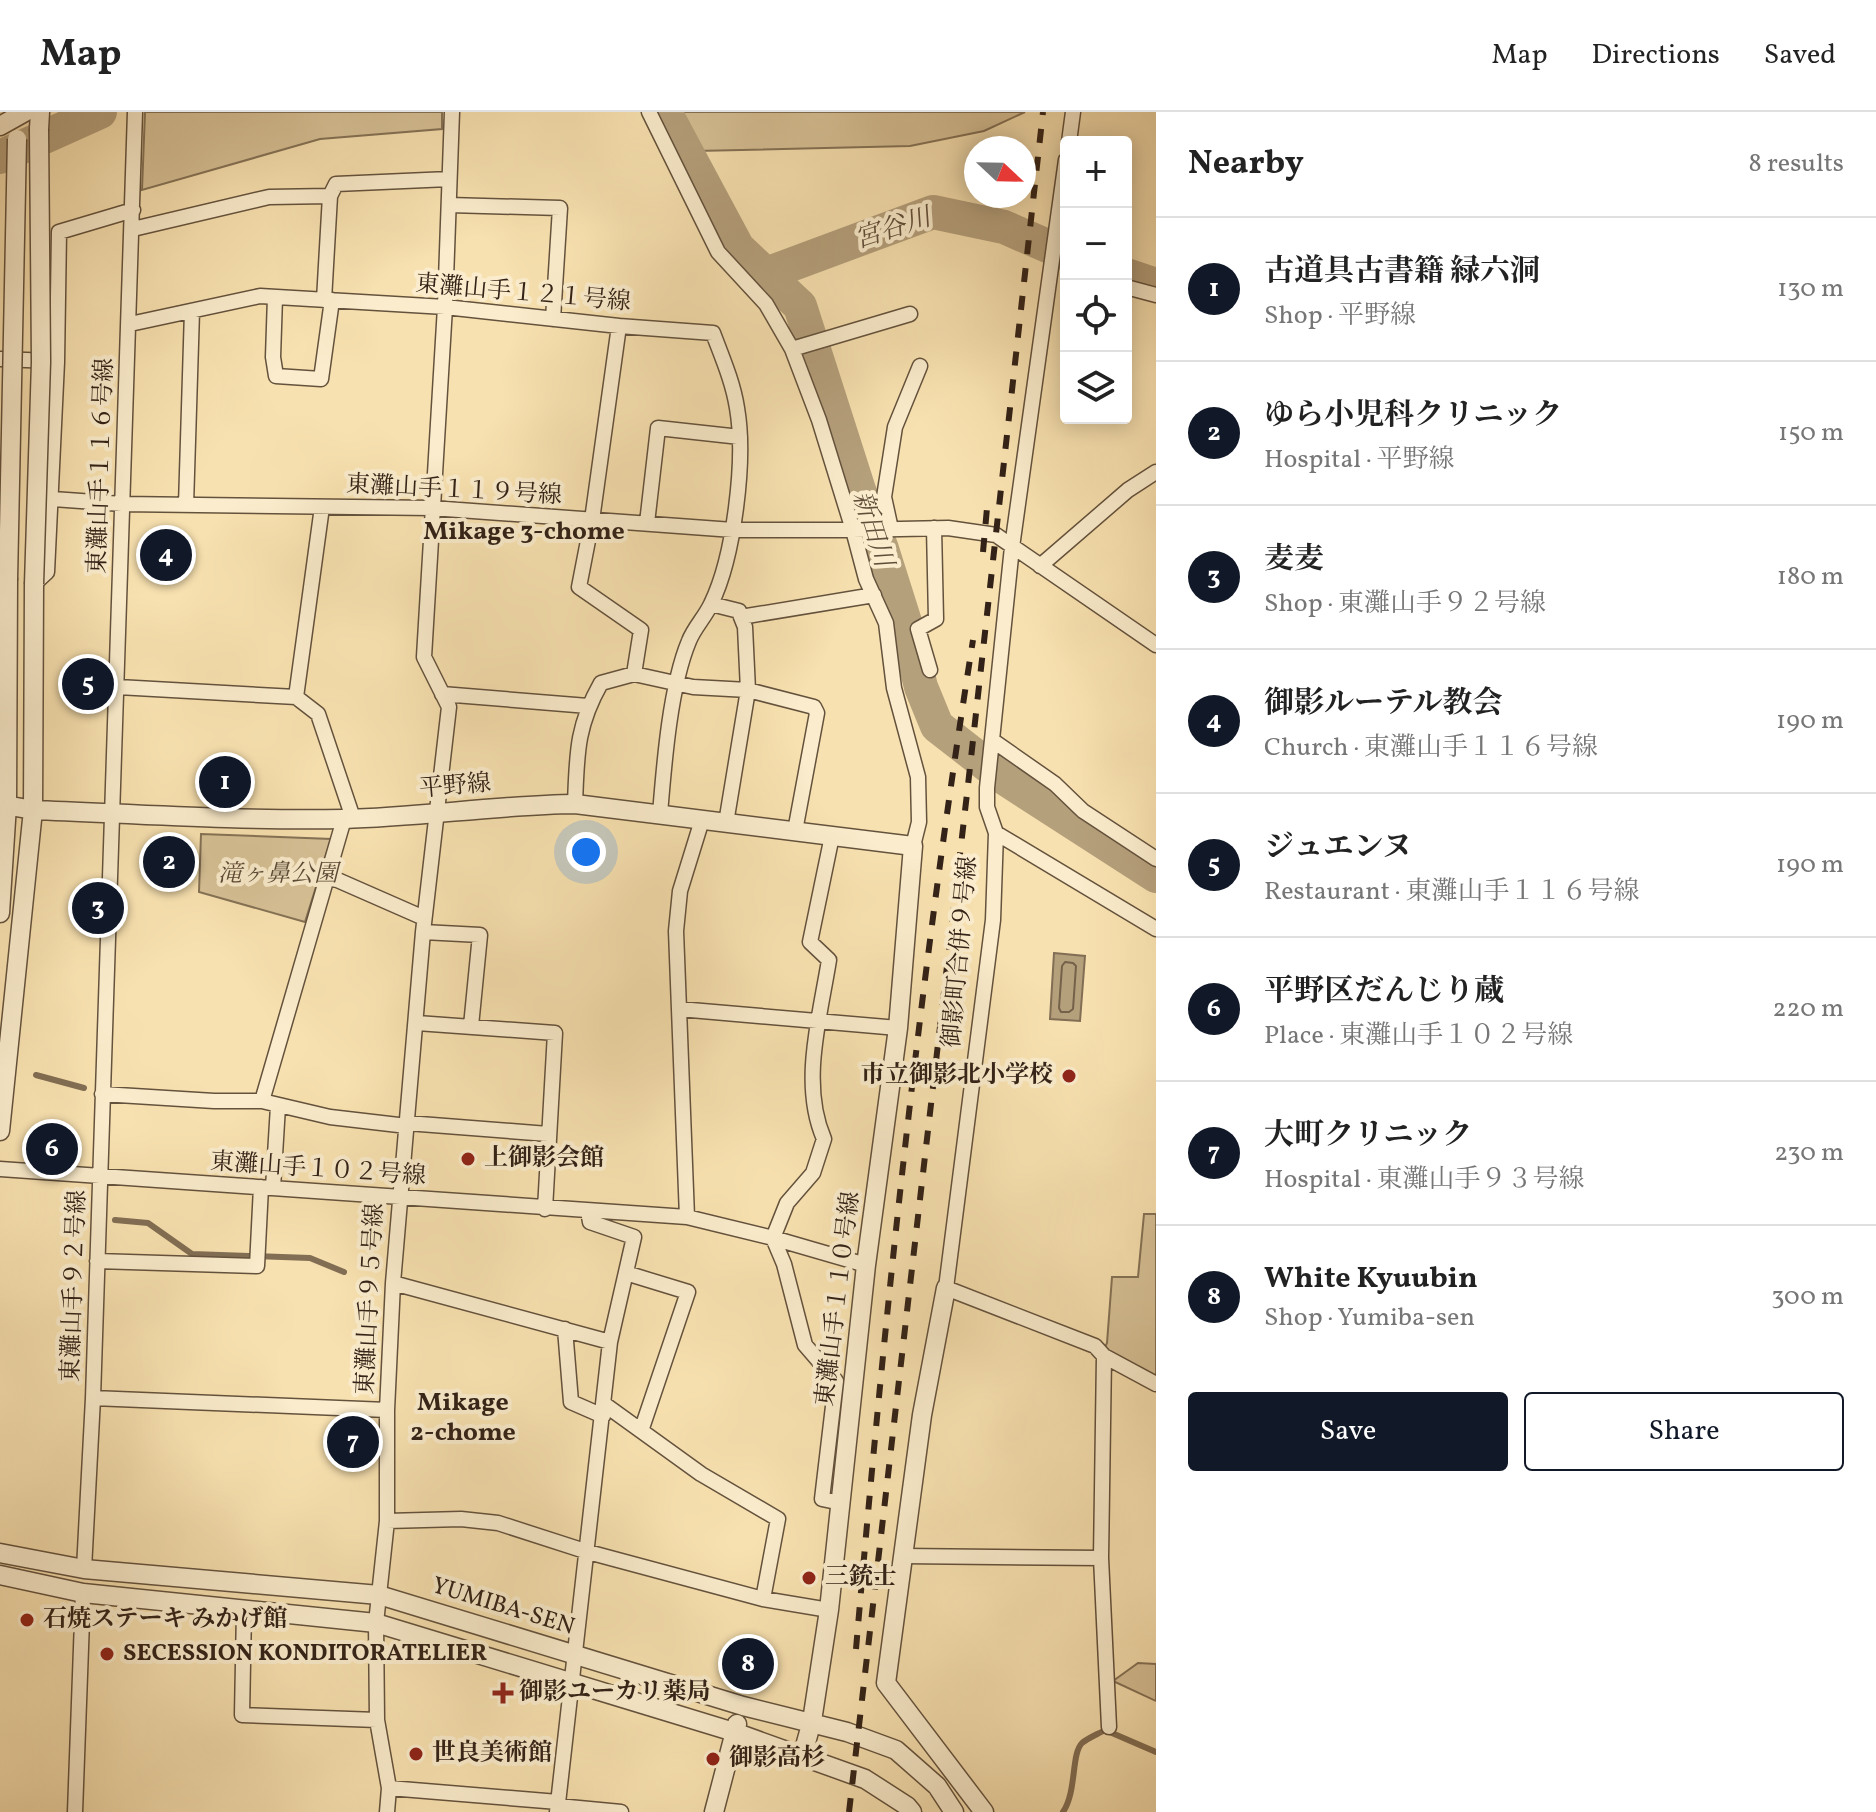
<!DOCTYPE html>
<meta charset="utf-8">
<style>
:root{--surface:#fff;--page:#f2f2f2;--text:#222;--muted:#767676;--line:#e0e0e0;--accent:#111827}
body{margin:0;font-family:Vollkorn,"Noto Serif JP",serif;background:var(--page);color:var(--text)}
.controls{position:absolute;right:24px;top:24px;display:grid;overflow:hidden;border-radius:8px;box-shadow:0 4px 20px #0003}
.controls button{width:72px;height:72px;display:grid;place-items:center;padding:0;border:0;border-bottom:2px solid var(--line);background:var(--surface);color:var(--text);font:40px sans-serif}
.compass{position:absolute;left:964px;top:24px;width:72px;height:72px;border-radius:50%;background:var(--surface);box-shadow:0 4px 20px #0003;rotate:112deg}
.you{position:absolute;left:586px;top:740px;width:28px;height:28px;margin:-20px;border:6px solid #fff;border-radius:50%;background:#1a73e8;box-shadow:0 0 0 12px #1a73e833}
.badge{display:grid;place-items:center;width:52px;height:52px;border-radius:50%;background:var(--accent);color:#fff;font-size:26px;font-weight:700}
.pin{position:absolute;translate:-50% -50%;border:4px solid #fff;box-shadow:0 2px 8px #0006}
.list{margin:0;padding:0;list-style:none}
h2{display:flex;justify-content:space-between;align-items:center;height:104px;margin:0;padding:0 32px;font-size:34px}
h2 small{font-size:26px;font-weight:400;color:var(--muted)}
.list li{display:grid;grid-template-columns:52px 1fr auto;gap:24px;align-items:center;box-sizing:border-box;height:144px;padding:0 32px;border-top:2px solid var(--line)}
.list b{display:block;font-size:30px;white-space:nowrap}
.list p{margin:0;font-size:26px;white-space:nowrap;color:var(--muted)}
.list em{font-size:26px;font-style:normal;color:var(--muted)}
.actions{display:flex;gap:16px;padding:24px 32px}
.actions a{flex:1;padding:18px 0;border:2px solid var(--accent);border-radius:8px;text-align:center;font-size:28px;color:var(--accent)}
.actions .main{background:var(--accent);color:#fff}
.icon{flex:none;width:44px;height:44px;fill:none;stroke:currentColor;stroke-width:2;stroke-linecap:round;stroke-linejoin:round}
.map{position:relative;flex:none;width:1156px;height:1700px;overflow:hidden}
header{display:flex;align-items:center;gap:48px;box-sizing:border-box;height:112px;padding:0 40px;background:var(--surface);border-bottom:2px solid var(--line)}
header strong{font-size:38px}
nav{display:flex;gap:44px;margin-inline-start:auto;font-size:28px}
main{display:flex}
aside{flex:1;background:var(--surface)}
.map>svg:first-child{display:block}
.green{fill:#d7c196;stroke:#857256;stroke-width:2}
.water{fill:#b5a07c;stroke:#816e54;stroke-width:2}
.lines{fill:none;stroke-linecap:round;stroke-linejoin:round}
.shore{stroke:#74614a;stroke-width:2}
.stream{stroke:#816e54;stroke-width:6}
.river{stroke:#b5a07c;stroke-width:34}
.minor-casing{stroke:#64523d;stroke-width:17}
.tertiary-casing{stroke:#64523d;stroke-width:21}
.minor{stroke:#faeccc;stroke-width:14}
.tertiary{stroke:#faeccc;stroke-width:18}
.rail{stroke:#332217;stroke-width:6;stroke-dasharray:14 14;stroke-linecap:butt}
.tertiary-bridge-casing{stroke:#64523d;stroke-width:21;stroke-linecap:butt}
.tertiary-bridge{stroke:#faeccc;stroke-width:18}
.poi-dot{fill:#8f2418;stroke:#faeccc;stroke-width:3}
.labels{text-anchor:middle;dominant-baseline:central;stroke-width:8;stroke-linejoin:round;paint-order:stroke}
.street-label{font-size:24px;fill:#332217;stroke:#faeccc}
.park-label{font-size:24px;font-style:italic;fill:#5c4a37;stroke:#faeccc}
.poi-label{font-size:24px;font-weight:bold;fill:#332217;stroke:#faeccc;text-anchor:start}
.water-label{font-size:26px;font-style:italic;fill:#604e3a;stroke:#faeccc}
.neighbourhood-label{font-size:26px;font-weight:bold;fill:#332217;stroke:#faeccc}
</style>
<header>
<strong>Map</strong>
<nav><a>Map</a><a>Directions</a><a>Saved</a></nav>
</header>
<main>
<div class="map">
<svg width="1156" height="1700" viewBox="0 0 1156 1700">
<rect width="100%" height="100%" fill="#f8e1b0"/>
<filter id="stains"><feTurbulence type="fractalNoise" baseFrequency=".0025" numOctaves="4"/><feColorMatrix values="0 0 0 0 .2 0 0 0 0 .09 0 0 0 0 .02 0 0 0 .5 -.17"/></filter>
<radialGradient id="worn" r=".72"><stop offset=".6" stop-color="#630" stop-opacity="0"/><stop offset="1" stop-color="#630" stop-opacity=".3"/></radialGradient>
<path class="green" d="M145,0h297v17l-122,10 -178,51z
M673,0h352l-41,19 -74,15 -214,5z
M201,722l130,5 -26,83 -106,-30z
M1144,1102h12v165l-53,-28 4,-8 5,-66h26z
M1138,1551l18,1v37l-43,-20z"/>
<path class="water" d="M1054,841l31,3 -5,65 -30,-2z"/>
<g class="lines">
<path class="shore" d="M1065,850l8,1 3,3 -3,43 -4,3h-8l-2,-4 3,-42z"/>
<path class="stream" d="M36,963l48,13
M115,1108l33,3 44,31 118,4 34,14
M1063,1700c14,-21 8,-58 19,-69 6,-5 16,-9 23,-13l51,22"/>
<path class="river" d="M665,0l73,136 62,58 59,184 23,59 24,76 15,62 16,39 64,50 155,100
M0,45l100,-45
M766,162l167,-62 71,15 62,27
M1126,163l30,10"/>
<defs>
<path id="minor" d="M1069,30l4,-30
M1066,48l-54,387 -25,241v19l9,26 -3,87 -47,368 149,58 9,10 52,28
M449,93l111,3 -7,111
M133,117l136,-32 61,-1 6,-12 113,-5
M1126,175l30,8
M275,185l-2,60 3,19 45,3 11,-79
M324,188l6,-104
M130,212l130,-28 185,11 174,19 94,7c9,24 20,49 24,75 9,52 -3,149 -26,196 -6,13 -17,24 -22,37 -19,45 -25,124 -29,173
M619,214l-27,194 -13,67 62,43 -7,44
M792,237l118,-35
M0,247l52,2
M53,387l69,5 310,4 301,22h120l-34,-110 -27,-71 -26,-45 -48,-52 -69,-140
M186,393l6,-194
M647,411l11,-95 82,9
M891,417l-7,-32 11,-70 25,-61
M1040,454l88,-76 28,-18
M34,472l13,-12 10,-210 2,-130 74,-22
M711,492l28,7 2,6 133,-22
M930,558l-12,-41 18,-10 -2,-91
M118,575l178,10 22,17 35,104
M442,582l146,12
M296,585l26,-190
M992,628l63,44 28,27 73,48
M575,692c2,-49 1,-77 26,-121l33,-9 59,13 55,3 66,17 3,6 -22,118
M726,711l22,-133 -3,-63 -4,-10
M996,721l160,96
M832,724l-22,106 19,18c-9,57 -29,124 -5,179l-11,34 -26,30 -14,35 11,26 21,81 31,36 -14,118 19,4
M913,734l6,-24 -1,-45 -24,-89 -8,-65 -20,-44 -13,-49 95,-2 48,7 160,110
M326,763l98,43
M423,820l57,3 -9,91
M679,897l219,19
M417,911l138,10 -10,176
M102,982l112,7h48l68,16 77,9
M262,989l82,-282
M407,1011l141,11
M0,1057l687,48 86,21 93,27
M273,1076l5,-82
M687,1105l-11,-286 4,-40 22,-71
M97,1149l160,5 4,-79
M626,1161l62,19 -47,139
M393,1171l217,59
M565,1217l6,73 32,14
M1104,1244l-3,202 8,169
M93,1286l294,12
M604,1292l97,70 77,45 -15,80
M387,1409l74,-2 37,4 90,29 175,47 66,11
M903,1444l198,2
M84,1457l9,-171 42,-1286
M244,1498l-2,105 135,5
M389,1676l169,14
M558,1694l63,6
M75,1700l8,-219
M387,1700l2,-24 -12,-68 -1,-97 11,-102v-111l6,-127 30,-351 26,-225 -25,-50 21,-350 7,-195
M557,1700l53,-470 24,-105 -44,-15 -2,-11"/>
<path id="tertiary" d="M0,14l25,-14
M39,17l1,-17
M0,692l33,6c103,4 208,11 311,9 77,-2 154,-14 231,-15l338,42 -15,182 -32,237 -37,345 -17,111 -10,36
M0,801l7,-108 1,-225
M0,1019l33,-321 1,-226
M946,1176l-24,127 -36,268 98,129
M0,1441l84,16 295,26 364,111 104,26 49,18 41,36 17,26
M0,1463l83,18 293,30 358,109 131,47 42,27 5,6
M714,1700l23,-88"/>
</defs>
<use href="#minor" class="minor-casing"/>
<use href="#tertiary" class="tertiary-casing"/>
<use href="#minor" class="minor"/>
<use href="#tertiary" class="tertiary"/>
<path class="rail" d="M983,440l5,-55
M856,1537c29,-337 64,-675 117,-1009
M849,1700l119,-1027 75,-673"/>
<defs>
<path id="tertiary-bridge" d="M8,468l9,-441
M34,472l7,-222 -2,-233"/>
</defs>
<use href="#tertiary-bridge" class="tertiary-bridge-casing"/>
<use href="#tertiary-bridge" class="tertiary-bridge"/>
</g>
<g class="poi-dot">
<circle cx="1069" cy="964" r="8"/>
<circle cx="468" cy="1047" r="8"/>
<circle cx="809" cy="1466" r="8"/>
<circle cx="27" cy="1508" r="8"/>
<circle cx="107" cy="1542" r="8"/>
<path d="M499 1569h8v8h8v8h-8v8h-8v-8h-8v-8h8z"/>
<circle cx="416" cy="1642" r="8"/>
<circle cx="713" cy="1647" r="8"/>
</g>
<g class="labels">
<g class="street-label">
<text transform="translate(523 182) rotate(5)">東灘山手１２１号線</text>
<text transform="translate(102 354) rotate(-88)">東灘山手１１６号線</text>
<text transform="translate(454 379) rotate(3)">東灘山手１１９号線</text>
<text transform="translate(455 675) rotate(-5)">平野線</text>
<text transform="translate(961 840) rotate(-85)">御影町合併９号線</text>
<text transform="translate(318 1058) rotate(4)">東灘山手１０２号線</text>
<text transform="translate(75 1174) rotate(-88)">東灘山手９２号線</text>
<text transform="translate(371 1187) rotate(-87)">東灘山手９５号線</text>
<text transform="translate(839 1187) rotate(-83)">東灘山手１１０号線</text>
<text transform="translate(503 1495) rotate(17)">YUMIBA-SEN</text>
</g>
<g class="park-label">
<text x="278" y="763">滝ヶ鼻公園</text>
</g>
<g class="poi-label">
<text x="1053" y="964" text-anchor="end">市立御影北小学校</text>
<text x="484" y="1047">上御影会館</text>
<text x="825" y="1466">三銃士</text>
<text x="43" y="1508">石焼ステーキ みかげ館</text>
<text x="123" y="1542">SECESSION KONDITORATELIER</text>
<text x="519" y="1581">御影ユーカリ薬局</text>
<text x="432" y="1642">世良美術館</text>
<text x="729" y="1647">御影高杉</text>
</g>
<g class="water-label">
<text transform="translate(893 117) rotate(-18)">宮谷川</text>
<text transform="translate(872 417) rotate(72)">新田川</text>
</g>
<g class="neighbourhood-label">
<text x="524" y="420">Mikage 3-chome</text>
<text x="463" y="1291">Mikage<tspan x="463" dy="30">2-chome</tspan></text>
</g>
</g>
<rect width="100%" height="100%" filter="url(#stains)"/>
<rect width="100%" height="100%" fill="url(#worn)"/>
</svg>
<div class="controls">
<button>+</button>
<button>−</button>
<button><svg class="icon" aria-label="locate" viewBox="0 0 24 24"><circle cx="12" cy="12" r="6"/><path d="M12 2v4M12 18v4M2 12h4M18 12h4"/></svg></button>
<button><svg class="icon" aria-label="layers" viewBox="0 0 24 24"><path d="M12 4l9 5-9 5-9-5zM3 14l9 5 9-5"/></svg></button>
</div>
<svg class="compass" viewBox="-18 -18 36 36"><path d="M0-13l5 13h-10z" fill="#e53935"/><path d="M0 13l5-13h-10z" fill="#767676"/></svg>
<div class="you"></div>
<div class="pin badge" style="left:225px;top:670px">1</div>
<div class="pin badge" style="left:169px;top:750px">2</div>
<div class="pin badge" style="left:98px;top:796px">3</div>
<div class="pin badge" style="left:166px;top:443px">4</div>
<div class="pin badge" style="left:88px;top:572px">5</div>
<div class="pin badge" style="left:52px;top:1037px">6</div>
<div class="pin badge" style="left:353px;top:1330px">7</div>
<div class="pin badge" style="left:748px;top:1552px">8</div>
</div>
<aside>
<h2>Nearby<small>8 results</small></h2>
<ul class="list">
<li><span class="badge">1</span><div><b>古道具古書籍 緑六洞</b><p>Shop · 平野線</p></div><em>130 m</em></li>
<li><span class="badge">2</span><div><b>ゆら小児科クリニック</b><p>Hospital · 平野線</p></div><em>150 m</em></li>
<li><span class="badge">3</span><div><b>麦麦</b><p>Shop · 東灘山手９２号線</p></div><em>180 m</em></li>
<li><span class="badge">4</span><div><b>御影ルーテル教会</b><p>Church · 東灘山手１１６号線</p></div><em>190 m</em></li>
<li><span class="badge">5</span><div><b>ジュエンヌ</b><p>Restaurant · 東灘山手１１６号線</p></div><em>190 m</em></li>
<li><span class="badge">6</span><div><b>平野区だんじり蔵</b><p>Place · 東灘山手１０２号線</p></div><em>220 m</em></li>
<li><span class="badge">7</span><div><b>大町クリニック</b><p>Hospital · 東灘山手９３号線</p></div><em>230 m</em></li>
<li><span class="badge">8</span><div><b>White Kyuubin</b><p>Shop · Yumiba-sen</p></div><em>300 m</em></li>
</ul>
<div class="actions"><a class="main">Save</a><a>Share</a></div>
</aside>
</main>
